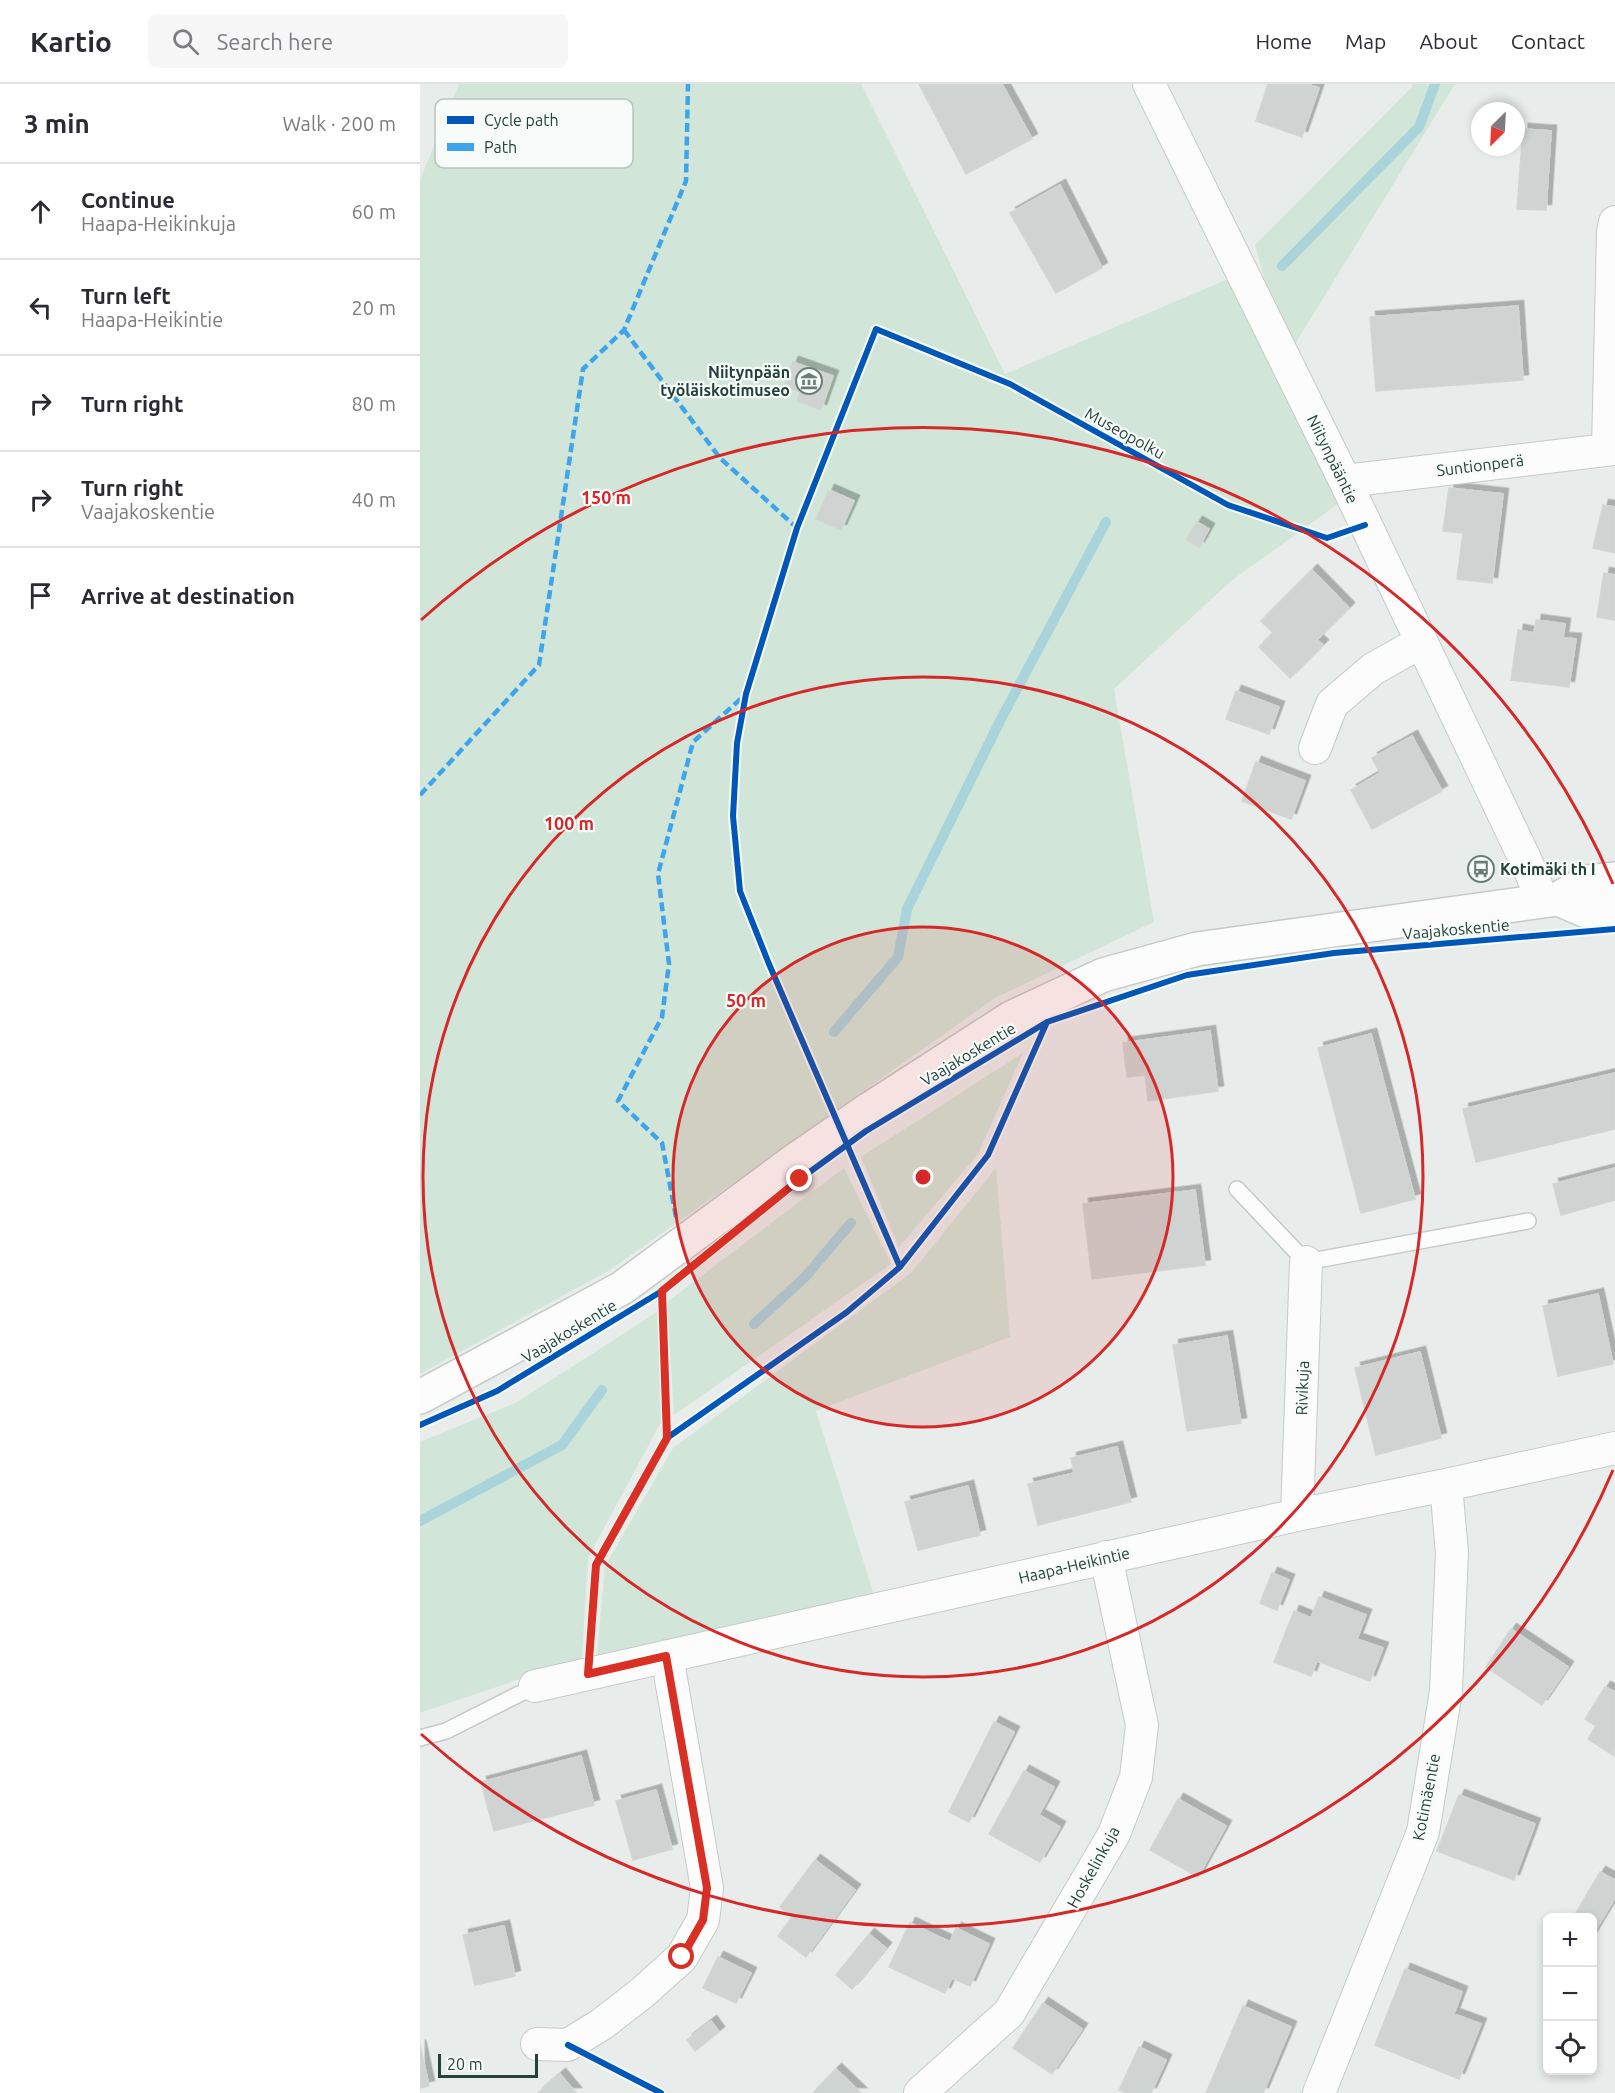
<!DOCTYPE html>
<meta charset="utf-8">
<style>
:root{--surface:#fff;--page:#f7f7f7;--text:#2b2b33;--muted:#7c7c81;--line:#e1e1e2}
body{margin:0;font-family:Ubuntu,sans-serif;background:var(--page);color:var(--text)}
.controls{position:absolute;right:18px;bottom:18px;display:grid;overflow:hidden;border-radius:9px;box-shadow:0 3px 9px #0003}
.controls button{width:54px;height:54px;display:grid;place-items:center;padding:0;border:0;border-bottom:2px solid var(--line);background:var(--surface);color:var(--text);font:30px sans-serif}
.compass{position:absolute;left:1051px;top:18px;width:54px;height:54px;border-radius:50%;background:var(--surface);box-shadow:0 3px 9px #0003;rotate:204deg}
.scale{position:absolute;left:18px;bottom:15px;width:100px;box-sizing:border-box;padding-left:6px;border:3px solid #24423a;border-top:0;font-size:16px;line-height:21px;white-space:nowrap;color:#24423a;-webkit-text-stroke:4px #f7fbf9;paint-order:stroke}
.stop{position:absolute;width:18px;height:18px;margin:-14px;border:4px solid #d93025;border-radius:50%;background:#fff}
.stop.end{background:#d93025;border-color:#fff;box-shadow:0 2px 6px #0008}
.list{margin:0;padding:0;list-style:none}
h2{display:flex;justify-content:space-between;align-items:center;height:78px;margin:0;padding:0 24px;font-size:26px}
h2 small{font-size:20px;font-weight:400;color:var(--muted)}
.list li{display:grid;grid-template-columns:39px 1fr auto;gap:18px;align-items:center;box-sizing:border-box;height:96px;padding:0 24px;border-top:2px solid var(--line)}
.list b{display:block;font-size:22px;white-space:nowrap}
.list p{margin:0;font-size:20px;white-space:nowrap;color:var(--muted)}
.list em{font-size:20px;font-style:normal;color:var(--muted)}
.icon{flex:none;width:33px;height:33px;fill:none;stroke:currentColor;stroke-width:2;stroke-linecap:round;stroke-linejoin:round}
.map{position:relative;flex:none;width:1195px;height:2009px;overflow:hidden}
header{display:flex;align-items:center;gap:36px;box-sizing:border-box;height:84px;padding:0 30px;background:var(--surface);border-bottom:2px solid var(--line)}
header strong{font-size:28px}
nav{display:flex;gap:33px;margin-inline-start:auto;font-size:21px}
.search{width:420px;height:54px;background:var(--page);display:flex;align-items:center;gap:15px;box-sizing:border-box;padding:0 21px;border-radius:9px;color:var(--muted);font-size:22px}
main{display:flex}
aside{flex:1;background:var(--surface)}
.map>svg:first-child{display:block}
.green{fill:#d1e6d8}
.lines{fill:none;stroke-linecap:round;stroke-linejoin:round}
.stream{stroke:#a9d4db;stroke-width:10}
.building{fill:#cfd4d2;stroke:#d1d6d4;stroke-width:1.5;filter:url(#shadow)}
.service-casing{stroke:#c5cac8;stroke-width:18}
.minor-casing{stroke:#c5cac8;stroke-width:34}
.secondary-casing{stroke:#c3cbc8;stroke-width:36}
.service{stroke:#fcfcfc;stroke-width:15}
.minor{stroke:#fcfcfc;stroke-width:32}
.secondary{stroke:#fcfcfc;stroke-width:33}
.quiet{stroke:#3ea4ec;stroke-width:4.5;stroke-dasharray:9 4.5;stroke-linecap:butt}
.cycleway-casing{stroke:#f7fbf9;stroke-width:10}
.cycleway{stroke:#0057b8;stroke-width:6}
.route{stroke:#d93025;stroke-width:8}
.ring{fill:none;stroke:#d62828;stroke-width:3}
.labels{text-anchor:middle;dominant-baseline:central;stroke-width:4.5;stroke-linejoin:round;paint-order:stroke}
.poi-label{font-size:16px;font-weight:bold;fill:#24423a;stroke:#f7fbf9;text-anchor:end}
.street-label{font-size:16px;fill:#24423a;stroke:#f7fbf9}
.key{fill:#f7fbf9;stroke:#b8c4c0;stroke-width:1.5}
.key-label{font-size:16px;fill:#24423a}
.centre{fill:#d62828;stroke:#f7fbf9;stroke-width:3}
.ring-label{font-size:18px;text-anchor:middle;font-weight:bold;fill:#d62828;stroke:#f7fbf9;stroke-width:4.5;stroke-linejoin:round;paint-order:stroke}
</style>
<header>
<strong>Kartio</strong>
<div class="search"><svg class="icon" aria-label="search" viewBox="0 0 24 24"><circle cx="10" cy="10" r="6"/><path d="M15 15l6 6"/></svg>Search here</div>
<nav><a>Home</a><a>Map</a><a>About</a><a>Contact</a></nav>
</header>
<main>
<aside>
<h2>3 min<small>Walk · 200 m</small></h2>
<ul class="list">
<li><svg class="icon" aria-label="ahead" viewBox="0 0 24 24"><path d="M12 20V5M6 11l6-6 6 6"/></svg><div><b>Continue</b><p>Haapa-Heikinkuja</p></div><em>60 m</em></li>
<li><svg class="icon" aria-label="left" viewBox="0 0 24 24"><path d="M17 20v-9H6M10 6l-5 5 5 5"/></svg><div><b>Turn left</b><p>Haapa-Heikintie</p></div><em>20 m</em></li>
<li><svg class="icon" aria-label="right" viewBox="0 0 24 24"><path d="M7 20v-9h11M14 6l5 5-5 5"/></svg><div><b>Turn right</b></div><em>80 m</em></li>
<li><svg class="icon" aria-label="right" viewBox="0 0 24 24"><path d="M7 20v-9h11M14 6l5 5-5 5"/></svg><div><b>Turn right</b><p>Vaajakoskentie</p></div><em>40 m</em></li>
<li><svg class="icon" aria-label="arrive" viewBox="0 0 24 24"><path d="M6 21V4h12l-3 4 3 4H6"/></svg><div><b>Arrive at destination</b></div></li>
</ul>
</aside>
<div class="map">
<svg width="1195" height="2009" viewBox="0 0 1195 2009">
<defs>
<filter id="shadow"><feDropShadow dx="5.5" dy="-5.5" stdDeviation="0" flood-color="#0004"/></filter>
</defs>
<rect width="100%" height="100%" fill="#e8edeb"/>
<path class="green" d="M39,0h402l144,290 235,-100 109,222 -118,85 -117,108 40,233 -159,76 -385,272 -190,104v-1194z
M992,0h43l-168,273 -32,-112 157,-158z
M603,969l-45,101 -79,93 -38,-90z
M424,1084l47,96 -217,151 -7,-113z
M576,1084l14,169 -194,74 60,190 -279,54 8,-89 68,-118 238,-175z
M237,1228l4,110 -73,136 -6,100 -162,55v-271l97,-40z"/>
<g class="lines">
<path class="stream" d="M862,182l137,-139 16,-43
M414,948l64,-75 9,-48 93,-188 106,-199
M334,1240l51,-47 46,-54
M0,1437l142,-76 40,-55"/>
</g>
<path class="building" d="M499,0h83l30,55 -66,35z
M848,0h39l12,4 -17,49 -46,-16z
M1103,45l28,2 -5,79 -29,-1z
M640,101l42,83 -46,25 -46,-80z
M1098,222l5,74 -147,11 -6,-74z
M373,278l40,14 -12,34 -24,-9 3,-9 -16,-6z
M1029,404l54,6 -11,89 -35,-4 6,-46 -20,-2z
M409,406l25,11 -13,29 -25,-11z
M1183,421l12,2v46l-22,-5z
M777,438l12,7 -10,18 -13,-7z
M892,486l37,38 -32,32 6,5 -33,33 -31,-31 14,-14 -12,-12z
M1184,489l11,2v45l-18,-3z
M1116,536l29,4 -2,14 13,1 -7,48 -58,-7 7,-50 16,3z
M816,607l43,16 -10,27 -43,-15z
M992,652l30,55 -70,38 -21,-39 29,-17 -8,-15z
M836,678l49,19 -14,38 -49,-18z
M790,947l8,60 -70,10 -3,-26 -18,2 -4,-34z
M951,950l44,165 -54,14 -43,-165z
M1195,989v56l-139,33 -13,-53z
M1195,1084v32l-54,15 -8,-31z
M775,1106l10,75 -113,14 -9,-75z
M1178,1210l15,70 -55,12 -15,-70z
M807,1252l14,87 -54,8 -14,-86z
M1000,1268l21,86 -65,17 -21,-87z
M697,1363l14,55 -93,23 -10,-41 46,-11 -3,-15z
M548,1402l12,49 -62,15 -13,-48z
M852,1489l17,7 -12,30 -17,-7z
M899,1513l47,18 -9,24 26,9 -13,33 -53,-20 -6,15 -37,-14 20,-51 17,7z
M1091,1545l57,38 -26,38 -56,-38z
M1185,1603l10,5 -1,64 -26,-17 8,-13 -11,-7z
M574,1638l20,10 -45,90 -20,-10z
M161,1672l13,49 -100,26 -13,-49z
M604,1687l30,16 -15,28 21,12 -20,35 -51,-28z
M236,1706l16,59 -39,11 -17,-59z
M1039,1711l76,29 -21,56 -77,-29z
M758,1715l48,27 -28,51 -48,-27z
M395,1776l40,30 -49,67 -28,-21 14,-19 -12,-10z
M1180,1788l15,8v18l-23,38v-18h-19z
M490,1839l40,19 6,-14 33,16 -19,42 -18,-8 -7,15 -56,-26z
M84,1842l11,50 -40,9 -12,-50z
M449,1850l17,14 -34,41 -16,-14z
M298,1873l33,16 -15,30 -33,-15z
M985,1885l57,23 -8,22 27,10 -22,55 -84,-34z
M623,1919l39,26 -30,45 -39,-26z
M823,1922l48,21 -28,66h-57z
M291,1937l8,11 -24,19 -8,-11z
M0,1961l9,41 -9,2z
M719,1963l27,13 -15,33h-25l-7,-3z
M416,1985l25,24h-48z
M140,1990l16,19h-38z"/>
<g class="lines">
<defs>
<path id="service" d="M817,1105l69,73 222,-41
M0,1654l26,-7 89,-45"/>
<path id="minor" d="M729,0l196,397 180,378 18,42
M1188,365l5,-217 2,-10
M925,397l270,-32
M895,664l17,-44 41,-35 48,-27
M877,1431l9,-253
M115,1602l762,-171 149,-30 169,-37
M117,1960l31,1 34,-21 40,-31 40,-36 21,-37 4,-32 -40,-232
M500,2009l89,-80 105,-179 22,-57 6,-52 -36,-168
M899,2009l104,-261 23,-141 6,-138 -6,-68"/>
<path id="secondary" d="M1138,815l29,-17 28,-3
M0,1313l202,-109 172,-127 71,-49 146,-94 92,-43 94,-26 346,-48 15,-2 31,13 26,-3"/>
</defs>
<use href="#service" class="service-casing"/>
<use href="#minor" class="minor-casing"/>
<use href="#secondary" class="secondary-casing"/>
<use href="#service" class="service"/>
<use href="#minor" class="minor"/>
<use href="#secondary" class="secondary"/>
<path class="quiet" d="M204,246l96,128 77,70
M0,711l119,-130 44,-296 41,-39 62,-149 2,-97
M256,1133l-14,-74 -44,-42 44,-84 7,-53 -11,-90 35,-132 53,-48"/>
<defs>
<path id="cycleway" d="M480,1183l-131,-303 -29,-73 -7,-75 4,-73 9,-49 51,-166 79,-199 134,55 218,121 99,33 38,-13
M242,1207l5,147
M0,1341l77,-34 165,-100 138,-112 66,-48 181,-109 140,-47 147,-22 281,-24
M168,1590l8,-109 71,-127 180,-126 53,-45 88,-112 59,-133
M148,1961l93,48"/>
</defs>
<use href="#cycleway" class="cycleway-casing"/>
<use href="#cycleway" class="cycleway"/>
</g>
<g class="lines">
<path class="route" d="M262,1873l21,-37 4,-32 -41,-232 -78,18 8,-109 71,-127 -5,-147 138,-112"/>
</g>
<circle cx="503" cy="1093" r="250" fill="#d62828" fill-opacity=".12"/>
<g class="ring">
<circle cx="503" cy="1093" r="250"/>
<circle cx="503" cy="1093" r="500"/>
<path d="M1193 1386A750 750 0 0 1 1 1650M1 536A750 750 0 0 1 1193 800"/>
</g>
<defs>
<symbol id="museum-ring" viewBox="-11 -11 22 22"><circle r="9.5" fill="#f7fbf9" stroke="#697e78" stroke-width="1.5"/><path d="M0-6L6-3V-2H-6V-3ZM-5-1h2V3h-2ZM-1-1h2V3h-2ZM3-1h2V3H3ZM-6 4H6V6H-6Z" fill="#697e78"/></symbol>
<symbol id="bus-ring" viewBox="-11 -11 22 22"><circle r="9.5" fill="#f7fbf9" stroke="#697e78" stroke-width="1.5"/><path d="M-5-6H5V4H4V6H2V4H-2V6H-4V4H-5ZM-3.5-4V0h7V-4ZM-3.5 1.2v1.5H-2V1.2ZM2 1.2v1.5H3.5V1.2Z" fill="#697e78"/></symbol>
</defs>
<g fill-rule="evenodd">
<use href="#museum-ring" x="374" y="282" width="30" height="30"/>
<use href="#bus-ring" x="1046" y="770" width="30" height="30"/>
</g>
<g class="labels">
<g class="poi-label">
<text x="370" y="288">Niitynpään<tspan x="370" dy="18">työläiskotimuseo</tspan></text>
<text x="1080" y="785" text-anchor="start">Kotimäki th I</text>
</g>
<g class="street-label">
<text transform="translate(705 349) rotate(29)">Museopolku</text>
<text transform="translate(913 375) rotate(64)">Niitynpääntie</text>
<text transform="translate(1060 381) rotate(-7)">Suntionperä</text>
<text transform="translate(1036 845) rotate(-5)">Vaajakoskentie</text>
<text transform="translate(548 970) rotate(-31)">Vaajakoskentie</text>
<text transform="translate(149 1247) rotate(-31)">Vaajakoskentie</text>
<text transform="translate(882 1304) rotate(-88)">Rivikuja</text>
<text transform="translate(654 1481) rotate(-13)">Haapa-Heikintie</text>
<text transform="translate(1006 1713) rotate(-79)">Kotimäentie</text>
<text transform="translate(673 1783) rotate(-61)">Hoskelinkuja</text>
</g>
</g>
<rect x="15" y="15" width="198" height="69" rx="9" class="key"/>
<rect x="27" y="32" width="27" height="8" fill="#0057b8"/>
<rect x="27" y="59" width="27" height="8" fill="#3ea4ec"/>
<g class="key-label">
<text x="64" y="42">Cycle path</text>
<text x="64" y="69">Path</text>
</g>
<circle cx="503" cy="1093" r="9" class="centre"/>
<g class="ring-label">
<text x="186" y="420">150 m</text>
<text x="149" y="746">100 m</text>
<text x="326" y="923">50 m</text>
</g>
</svg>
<div class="controls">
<button>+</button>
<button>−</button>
<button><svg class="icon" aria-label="locate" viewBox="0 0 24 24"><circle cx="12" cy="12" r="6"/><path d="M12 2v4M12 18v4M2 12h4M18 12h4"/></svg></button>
</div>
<svg class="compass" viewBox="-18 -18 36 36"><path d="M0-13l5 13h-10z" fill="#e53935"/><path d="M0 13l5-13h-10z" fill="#7c7c81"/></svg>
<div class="scale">20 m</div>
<div class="stop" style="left:262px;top:1873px"></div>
<div class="stop end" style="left:380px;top:1095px"></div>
</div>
</main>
